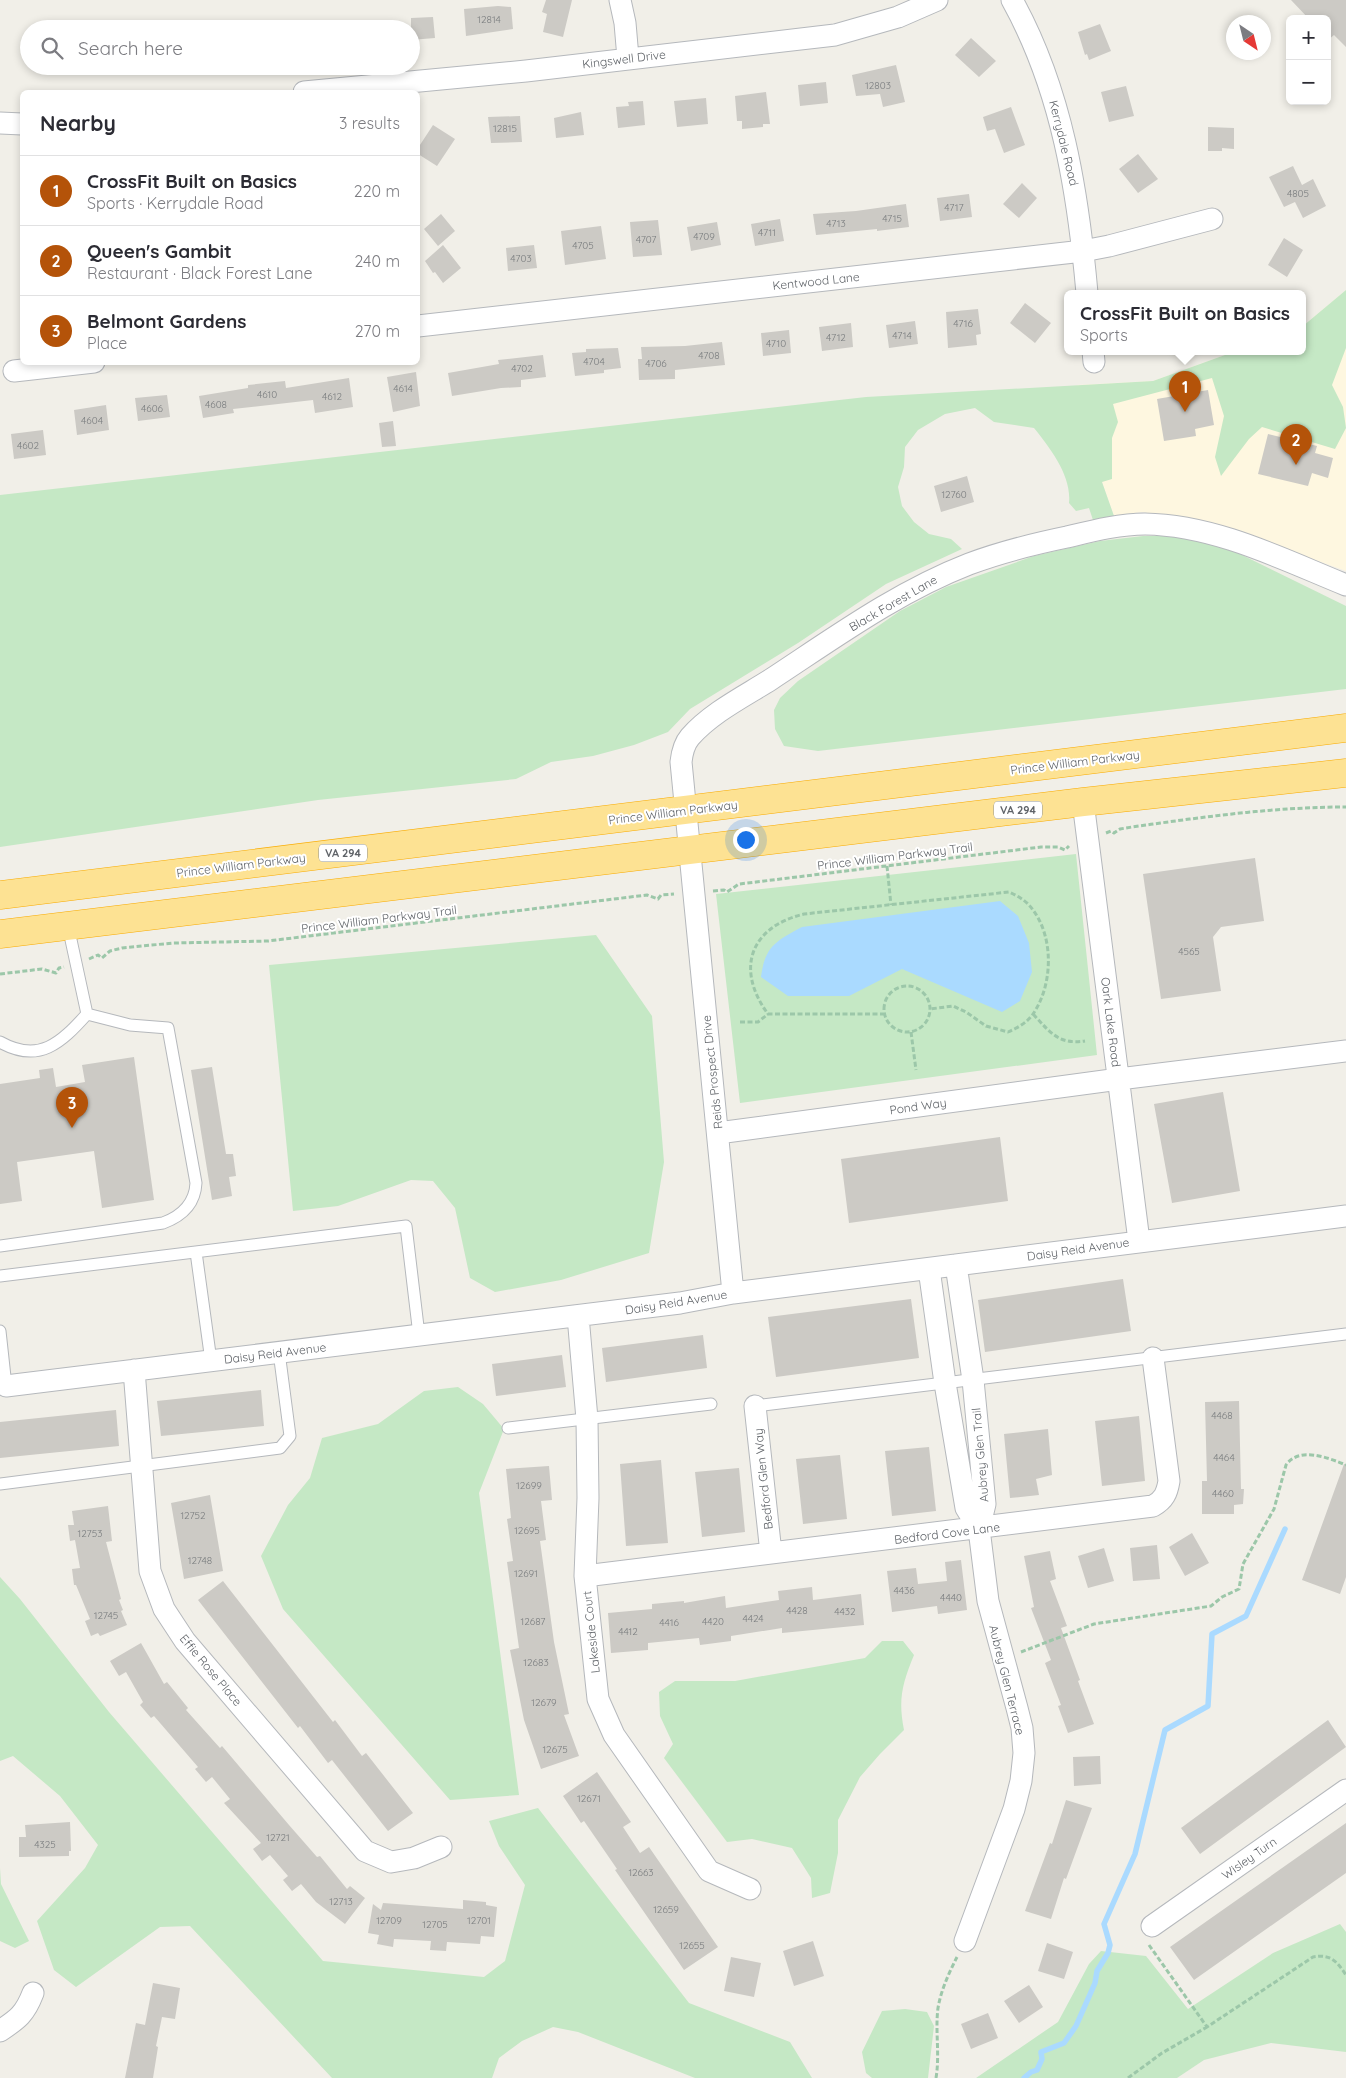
<!DOCTYPE html>
<meta charset="utf-8">
<style>
:root{--surface:#fff;--page:#f2f2f3;--text:#2b2b33;--muted:#7c7c81;--line:#e1e1e2;--accent:#b45309}
body{margin:0;font-family:Quicksand,sans-serif;background:var(--page);color:var(--text)}
.controls{position:absolute;right:15px;top:15px;display:grid;overflow:hidden;border-radius:8px;box-shadow:0 2px 8px #0003}
.controls button{width:45px;height:45px;display:grid;place-items:center;padding:0;border:0;border-bottom:1px solid var(--line);background:var(--surface);color:var(--text);font:25px sans-serif}
.compass{position:absolute;left:1226px;top:15px;width:45px;height:45px;border-radius:50%;background:var(--surface);box-shadow:0 2px 8px #0003;rotate:145deg}
.you{position:absolute;left:745px;top:839px;width:18px;height:18px;margin:-12px;border:4px solid #fff;border-radius:50%;background:#1a73e8;box-shadow:0 0 0 8px #1a73e833}
.badge{display:grid;place-items:center;width:32px;height:32px;border-radius:50%;background:var(--accent);color:#fff;font-size:16px;font-weight:700}
.pin{position:absolute;translate:-50% -41px;filter:drop-shadow(0 1px 2px #0008)}
.pin::after{content:'';position:absolute;top:26px;width:18px;height:15px;background:inherit;clip-path:polygon(0 0,100% 0,50% 100%)}
.popup{position:absolute;left:1064px;top:290px;width:242px;height:65px;box-sizing:border-box;display:grid;place-content:center;border-radius:8px;background:var(--surface);filter:drop-shadow(0 1px 4px #0005);font-size:16px;white-space:nowrap;color:var(--muted)}
.popup b{font-size:19px;color:var(--text)}
.popup::after{content:'';position:absolute;left:50%;top:100%;margin-left:-10px;border:10px solid transparent;border-top-color:var(--surface)}
.list{margin:0;padding:0;list-style:none}
h2{display:flex;justify-content:space-between;align-items:center;height:65px;margin:0;padding:0 20px;font-size:21px}
h2 small{font-size:16px;font-weight:400;color:var(--muted)}
.list li{display:grid;grid-template-columns:32px 1fr auto;gap:15px;align-items:center;box-sizing:border-box;height:70px;padding:0 20px;border-top:1px solid var(--line)}
.list b{display:block;font-size:19px;white-space:nowrap}
.list p{margin:0;font-size:16px;white-space:nowrap;color:var(--muted)}
.list em{font-size:16px;font-style:normal;color:var(--muted)}
.icon{flex:none;width:28px;height:28px;fill:none;stroke:currentColor;stroke-width:2;stroke-linecap:round;stroke-linejoin:round}
.map{position:relative;flex:none;width:1346px;height:2078px;overflow:hidden}
.search{position:absolute;background:var(--surface);box-shadow:0 2px 8px #0003;left:20px;top:20px;width:400px;height:55px;display:flex;align-items:center;gap:12px;box-sizing:border-box;padding:0 18px;border-radius:28px;color:var(--muted);font-size:19px}
.panel{position:absolute;background:var(--surface);box-shadow:0 2px 8px #0003;left:20px;top:90px;width:400px;height:275px;border-radius:8px}
.map>svg:first-child{display:block}
.commercial{fill:#fef7e0}
.green{fill:#c5e8c5}
.water{fill:#aadaff}
.lines{fill:none;stroke-linecap:round;stroke-linejoin:round}
.stream{stroke:#aadaff;stroke-width:5.5}
.building{fill:#cccac5}
.lane-casing{stroke:#b5b8bc;stroke-width:13}
.street-casing{stroke:#b5b8bc;stroke-width:23}
.highway-casing{stroke:#f9ab00;stroke-width:29}
.path{stroke:#9cc7a9;stroke-width:3;stroke-dasharray:5 2.5;stroke-linecap:butt}
.lane{stroke:#fff;stroke-width:11}
.street{stroke:#fff;stroke-width:21}
.highway{stroke:#fde293;stroke-width:28}
.labels{text-anchor:middle;dominant-baseline:central;stroke-width:4;stroke-linejoin:round;paint-order:stroke}
.number-label{font-size:10px;fill:#7a7d7f}
.shield{fill:#fff;stroke:#8f9295;stroke-width:1}
.shield-label{font-size:11px;font-weight:bold;fill:#5f6368}
.street-label{font-size:12px;fill:#5f6368;stroke:#fff}
</style>
<div class="map">
<svg width="1346" height="2078" viewBox="0 0 1346 2078">
<rect width="100%" height="100%" fill="#f1efe8"/>
<path class="commercial" d="M1346,290v281l-109,-39 -39,-11 -56,-9 -28,4 -12,-34 -25,-97 76,-4 83,-30h66l1,-25z"/>
<path class="green" d="M1346,290v58l-14,37 11,22 3,21 -11,21 -73,-22 -13,12 -28,37 -6,-19 9,-41 -12,-38 -99,26 5,18 -6,16v41l-10,3 12,34 -21,4 -4,-12 -13,3 -7,-8c3,-27 -19,-55 -35,-75l-40,-6 -19,-14 -30,6 -27,16 -13,17 -1,20 -6,20 4,19 12,16 15,12 22,5 11,10 -76,35 -88,59 -108,66 -22,23 -34,13 -41,11 -42,6 -35,17 -198,21 -318,47v-352l866,-98 287,-16 83,-30h66l1,-25z
M1143,536h41l50,15 112,55v83l-528,62 -34,-5 -9,-17 -1,-19 6,-12 18,-17 102,-70 46,-24 88,-31 66,-15z
M1076,854l21,201 -357,48 -24,-209z
M596,935l56,81 12,146 -15,91 -88,27 -66,12 -25,-14 -15,-70 -22,-27 -22,-1 -73,26 -45,5 -24,-246z
M458,1387l25,17 21,25 -25,64 40,302 -69,5 -167,-191 -22,-53 27,-51 22,-27 12,-40 56,-14 46,-33z
M0,1577l20,22 89,113 214,249 161,16 21,-16 20,-76 -26,-39 -10,-25 49,-13 151,195 101,39 22,36h-117l-117,-46 -25,-5 -31,14 -23,17 -7,20h-160l-142,-152 -30,1 -84,60 -22,-17 -17,-49 48,-53 13,-23 -38,-49 -47,-40 -13,5z
M882,1641h21l11,14c-12,29 -16,45 -10,75l-24,24 -20,23 -22,43v33l-8,40 -18,5 -1,-20 -19,-30 -40,-9 -25,3 -63,-84 9,-14 -13,-28 -1,-24 16,-11h60l130,-23z
M0,1868l1,16 28,57 -14,7 -15,-7z
M1340,1924l6,8v120l-75,-9 -67,17 -27,18h-201l82,-56 31,-58 12,-13 45,5 42,53 85,-56z
M905,2009l22,3 7,14 -6,52h-56l-6,-5 -4,-21 20,-41z"/>
<path class="water" d="M1000,901l18,15 11,27 3,29 -12,29 -18,11 -100,-43 -53,27h-61l-27,-19c4,-31 15,-36 41,-50z"/>
<g class="lines">
<path class="stream" d="M1024,2078l7,-6 6,-2 5,-11 -1,-7 23,-9 12,-17 19,-43 2,-12 11,-18 2,-8 -6,-21 31,-70 30,-124 43,-24 4,-72 34,-18 39,-87"/>
</g>
<path class="building" d="M546,0h26l-9,37 -20,-5 4,-18 -5,-2z
M1291,0h55v47l-12,-12 -7,6v-22h-18z
M498,6l13,1 2,22 -47,7 -2,-27z
M433,17l2,21 -24,2v-22z
M1100,24l11,27 -22,9 -2,-6 -2,1 -7,-23z
M971,38l25,23 -17,16 -24,-22z
M896,65l9,37 -22,5 -3,-13 -24,2 -4,-21z
M826,82l2,21 -28,3 -2,-21z
M1126,86l8,30 -25,6 -8,-30z
M766,92l4,32h-7v3l-21,2v-8h-5l-2,-25z
M706,98l2,26 -31,3 -3,-26z
M643,101l2,24 -27,3 -2,-21 13,-1 -1,-4z
M1011,107l14,38 -21,8 -9,-24 -8,2 -4,-14z
M581,112l3,23 -28,3 -2,-20z
M520,116l2,26 -31,1 -3,-26z
M433,125l22,14 -18,27 -19,-12v-6z
M1208,127l26,1v21l-12,-1v3h-14z
M1138,154l20,25 -20,14 -19,-24z
M1293,166l9,19 11,-6 13,27 -23,12 -8,-16 -11,5 -15,-30z
M1022,183l15,15 -18,20 -16,-14z
M969,194l3,23 -32,4 -3,-23z
M906,204l3,23 -32,4v-2l-61,6 -3,-21 43,-3z
M441,214l14,17 -17,15 -14,-17z
M780,219l4,22 -29,5 -4,-22z
M658,220l4,35 -29,2 -3,-35z
M717,222l4,23 -30,6 -4,-24z
M601,226l5,33 -41,6 -4,-34z
M1284,238l19,12 -16,27 -19,-12z
M443,245l18,23 -18,15 -8,-11 -2,1 -8,-12z
M534,245l3,23 -29,3 -2,-23z
M1025,303l26,20 -16,20 -25,-20z
M978,309l3,25 -5,1 1,10 -29,3 -2,-36z
M915,321l3,23 -29,4 -3,-23z
M851,323l2,24 -31,4 -3,-24z
M789,330l2,23 -28,3 -2,-23z
M722,342l3,23 -50,5v9l-36,1 -1,-21h4l-1,-12 44,-1z
M618,348l3,20 -17,2v3l-29,3 -3,-23 14,-1v-3z
M543,355l3,22 -25,3v7l-20,1 -49,8 -4,-23 51,-9 -1,-4z
M416,372l4,34 -27,6 -6,-35z
M349,378l4,29 -38,6 -2,-13 -80,9 1,4 -31,5 -4,-22 49,-8v-3l37,-4 1,7z
M1208,390l6,35 -19,4 1,7 -32,5 -7,-42z
M167,395l3,22 -32,4 -3,-23z
M106,405l3,25 -32,5 -3,-25z
M393,421l3,25 -14,1 -3,-24z
M43,430l3,25 -32,4 -3,-25z
M1268,434l49,12 -2,7 18,5 -5,20 -16,-5 -4,13 -50,-12z
M967,476l7,26 -33,10 -7,-26z
M1255,858l9,63 -43,6 -8,10 8,54 -60,8 -18,-125z
M134,1057l20,143 -52,8 -8,-57 -77,11 5,39 -22,3v-120l40,-6 -1,-8 14,-2 3,19 29,-5 -3,-17z
M212,1067l14,87h7l3,22 -7,1 3,19 -20,4 -21,-130z
M1223,1092l17,99 -68,12 -18,-99z
M1000,1137l8,64 -159,22 -8,-64z
M1123,1279l8,52 -146,21 -7,-52z
M911,1299l8,59 -143,19 -8,-60z
M703,1335l4,33 -101,14 -4,-34z
M562,1355l4,32 -70,9 -4,-32z
M261,1390l3,36 -103,10 -4,-35z
M1239,1401l2,88h3l-1,15 -9,1v9h-32v-33h5l-2,-79z
M116,1410l3,36 -119,12v-36z
M1139,1416l6,65 -43,5 -7,-65z
M1048,1429l4,46 -16,4 3,16 -29,3 -6,-64z
M929,1447l7,64 -44,5 -7,-65z
M840,1455l7,64 -44,5 -7,-65z
M661,1460l7,83 -42,3 -6,-82z
M1344,1464h2v113l-6,17 -38,-14z
M549,1466l3,34 -11,1 5,39 -6,1 14,101 15,72 -5,1 15,41 -38,13 -17,-49 -14,-70 9,-2 -12,-86 6,-1 -6,-42 4,-1 -5,-49z
M739,1468l6,64 -43,5 -7,-65z
M210,1495l13,76 -39,8 -13,-76z
M108,1506l4,35 -6,1 15,57 -2,1 4,10 -2,1 6,14 -27,11 -2,-3 -7,3 -6,-15 5,-2 -14,-34h-2l-2,-16 8,-1 -5,-28 -5,1 -2,-16h6l-2,-14z
M1192,1533l17,30 -24,13 -16,-29z
M1157,1545l3,34 -27,2 -3,-33z
M1104,1548l10,33 -26,7 -10,-32z
M1050,1551l6,28 -6,2 17,45 -6,2 19,52 -2,1 16,43 -26,9 -10,-27 3,-1 -16,-42 6,-3 -20,-52 3,-1 -10,-51z
M961,1560l6,50 -29,4 -1,-8 -45,6 -5,-41 29,-3 2,16 29,-3 -2,-19z
M223,1581l110,141 2,-2 27,36 4,-3 47,60 -25,18 -56,-71 -4,3 -28,-37 -2,2 -100,-128z
M812,1587l1,13 48,-6 3,31 -82,8v-5l-51,8v5l-31,4 -1,-7 -51,5v7l-37,3 -3,-40 44,-4v-5l32,-3v2l41,-7 1,12 53,-8 -1,-9z
M141,1643l23,41 3,-2 21,26 -2,2 34,38 2,-2 67,79 28,32 3,-1 27,33 3,-3 15,12 -20,26 -29,-22 -15,-18 -9,7 -9,-11 5,-4 -18,-21 -8,6 -9,-12 8,-6 -37,-40 6,-4 -18,-22 -6,5 -11,-13 3,-2 -44,-51 -3,2 -11,-13 3,-3 -17,-30 -7,4 -9,-15z
M1328,1720l18,27 -146,107 -19,-26z
M1100,1756l1,28 -27,2 -1,-29z
M597,1772l34,50 -8,5 17,26 9,-6 69,100 -34,23 -69,-100 2,-1 -33,-48 -3,2 -18,-27z
M1066,1800l26,8 -26,71 -2,-1 -13,41 -26,-8 25,-68 2,1z
M70,1822l1,29h-2v5l-50,1v-20h7l-1,-12z
M1346,1823v50l-152,107 -24,-33z
M463,1900l23,2v3l11,2 -3,30 -13,-1 -1,8 -33,-2 -1,9 -16,-1 1,-9 -37,-2 -1,8 -16,-3 2,-9 -11,-2 5,-29 8,6 2,-7 80,6z
M813,1941l11,35 -30,10 -11,-35z
M1047,1943l26,9 -9,27 -26,-8z
M731,1957l30,6 -7,34 -30,-6z
M153,1983l27,5 -5,31 -13,-2 -6,29 2,1 -5,31h-28l11,-55 9,2z
M1029,1985l14,22 -24,16 -15,-22z
M988,2013l10,25 -27,11 -10,-25z"/>
<g class="lines">
<defs>
<path id="lane" d="M68,926l19,88
M0,1042c39,22 61,1 87,-28
M0,1246l163,-23c19,-7 32,-19 33,-40l-28,-155 -38,-3 -43,-11
M196,1252l15,109
M0,1276l406,-50 13,109
M0,1331l6,55
M755,1406l591,-72
M508,1428l203,-24
M0,1484l280,-36 10,-12 -11,-84"/>
<path id="street" d="M620,0l5,23 3,35
M1012,0c50,90 66,192 75,293
M304,92l222,-21 309,-36 63,-18 39,-17
M0,123l22,1
M418,326l665,-75 26,-5 103,-27
M1093,351l1,11
M14,371l80,-9
M1083,802l56,439
M718,1133l401,-54 227,-28
M929,1269l16,114 21,125 13,21 6,-25 -12,-124 -17,-115
M733,1293l-52,-531c1,-9 3,-18 9,-25 21,-24 53,-40 80,-57 64,-42 127,-88 199,-116 32,-12 64,-20 98,-27 25,-6 52,-13 78,-13 70,1 137,35 201,61
M578,1316l9,103 1,79 -3,78 13,123 16,36 95,136 41,18
M134,1370l16,201 14,38 21,32 180,210 26,11 23,-4 27,-11
M6,1386l674,-83 53,-10 613,-77
M755,1406l16,147
M585,1576l568,-70c11,-6 14,-13 16,-25l-16,-123
M1152,1926l194,-136
M965,1941l49,-132 7,-28 3,-28 -2,-25 -5,-20 -29,-107 -9,-72
M0,2031c18,-12 25,-17 33,-38"/>
<path id="highway" d="M0,895l1346,-167
M0,934l1083,-132 263,-29"/>
</defs>
<use href="#lane" class="lane-casing"/>
<use href="#street" class="street-casing"/>
<use href="#highway" class="highway-casing"/>
<path class="path" d="M1106,833l5,-2 3,2 6,-4 12,-2c71,-10 142,-20 214,-20
M887,866l4,39
M713,891l11,-1 3,2 12,-8 17,-2 285,-35h17l7,3 4,-4
M89,959l9,-4 4,3 8,-7 12,-3 51,-5 95,-2 379,-46 11,4 3,-4 13,-1
M0,974l42,-5 14,4 3,-5 5,-1
M884 1009a23 23 0 1 1 46 0a23 23 0 1 1-46 0Z
M885,1014h-117c-33,-45 -18,-87 36,-100l205,-22c9,4 18,9 24,18 21,28 20,75 0,104 -6,9 -16,14 -25,18l-22,-6 -20,-14 -13,-6 -23,3
M1033,1014c17,18 25,31 52,27
M740,1022h18l10,-8
M911,1032l5,38
M1021,1652l73,-28 117,-18 11,-9 17,-8 4,-25 31,-55 12,-44c13,-19 43,-7 60,0
M1149,1945l58,82 106,-70c17,-3 23,3 33,18
M936,2078c4,-24 -1,-47 2,-70 3,-18 11,-35 19,-51
M1128,2078l34,-25 45,-26"/>
<use href="#lane" class="lane"/>
<use href="#street" class="street"/>
<use href="#highway" class="highway"/>
</g>
<g class="labels">
<g class="number-label">
<text x="489" y="19">12814</text>
<text x="878" y="85">12803</text>
<text x="505" y="128">12815</text>
<text x="1298" y="193">4805</text>
<text x="954" y="207">4717</text>
<text x="892" y="218">4715</text>
<text x="836" y="223">4713</text>
<text x="767" y="232">4711</text>
<text x="704" y="236">4709</text>
<text x="646" y="239">4707</text>
<text x="583" y="245">4705</text>
<text x="521" y="258">4703</text>
<text x="963" y="323">4716</text>
<text x="902" y="335">4714</text>
<text x="836" y="337">4712</text>
<text x="776" y="343">4710</text>
<text x="709" y="355">4708</text>
<text x="594" y="361">4704</text>
<text x="656" y="363">4706</text>
<text x="522" y="368">4702</text>
<text x="403" y="388">4614</text>
<text x="267" y="394">4610</text>
<text x="332" y="396">4612</text>
<text x="216" y="404">4608</text>
<text x="152" y="408">4606</text>
<text x="92" y="420">4604</text>
<text x="28" y="445">4602</text>
<text x="954" y="494">12760</text>
<text x="1189" y="951">4565</text>
<text x="1222" y="1415">4468</text>
<text x="1224" y="1457">4464</text>
<text x="529" y="1485">12699</text>
<text x="1223" y="1493">4460</text>
<text x="193" y="1515">12752</text>
<text x="527" y="1530">12695</text>
<text x="90" y="1533">12753</text>
<text x="200" y="1560">12748</text>
<text x="526" y="1573">12691</text>
<text x="904" y="1590">4436</text>
<text x="951" y="1597">4440</text>
<text x="797" y="1610">4428</text>
<text x="845" y="1611">4432</text>
<text x="106" y="1615">12745</text>
<text x="753" y="1618">4424</text>
<text x="533" y="1621">12687</text>
<text x="713" y="1621">4420</text>
<text x="669" y="1622">4416</text>
<text x="628" y="1631">4412</text>
<text x="536" y="1662">12683</text>
<text x="544" y="1702">12679</text>
<text x="555" y="1749">12675</text>
<text x="589" y="1798">12671</text>
<text x="278" y="1837">12721</text>
<text x="45" y="1844">4325</text>
<text x="641" y="1872">12663</text>
<text x="341" y="1901">12713</text>
<text x="666" y="1909">12659</text>
<text x="389" y="1920">12709</text>
<text x="479" y="1920">12701</text>
<text x="435" y="1924">12705</text>
<text x="692" y="1945">12655</text>
</g>
<g class="shield">
<rect x="994" y="801.5" width="48" height="17" rx="4"/>
<rect x="319" y="844.5" width="48" height="17" rx="4"/>
</g>
<g class="shield-label">
<text x="1018" y="810">VA 294</text>
<text x="343" y="853">VA 294</text>
</g>
<g class="street-label">
<text transform="translate(624 59) rotate(-7)">Kingswell Drive</text>
<text transform="translate(1064 143) rotate(76)">Kerrydale Road</text>
<text transform="translate(816 281) rotate(-6)">Kentwood Lane</text>
<text transform="translate(893 603) rotate(-30)">Black Forest Lane</text>
<text transform="translate(1075 762) rotate(-7)">Prince William Parkway</text>
<text transform="translate(673 812) rotate(-7)">Prince William Parkway</text>
<text transform="translate(895 856) rotate(-7)">Prince William Parkway Trail</text>
<text transform="translate(241 865) rotate(-7)">Prince William Parkway</text>
<text transform="translate(379 919) rotate(-7)">Prince William Parkway Trail</text>
<text transform="translate(1111 1022) rotate(83)">Oark Lake Road</text>
<text transform="translate(712 1072) rotate(-96)">Reids Prospect Drive</text>
<text transform="translate(918 1106) rotate(-8)">Pond Way</text>
<text transform="translate(1078 1249) rotate(-8)">Daisy Reid Avenue</text>
<text transform="translate(676 1302) rotate(-9)">Daisy Reid Avenue</text>
<text transform="translate(275 1353) rotate(-7)">Daisy Reid Avenue</text>
<text transform="translate(980 1455) rotate(-95)">Aubrey Glen Trail</text>
<text transform="translate(763 1479) rotate(-96)">Bedford Glen Way</text>
<text transform="translate(947 1533) rotate(-7)">Bedford Cove Lane</text>
<text transform="translate(591 1632) rotate(-96)">Lakeside Court</text>
<text transform="translate(211 1670) rotate(50)">Effie Rose Place</text>
<text transform="translate(1007 1680) rotate(76)">Aubrey Glen Terrace</text>
<text transform="translate(1249 1858) rotate(-35)">Wisley Turn</text>
</g>
</g>
</svg>
<div class="controls">
<button>+</button>
<button>−</button>
</div>
<svg class="compass" viewBox="-18 -18 36 36"><path d="M0-13l5 13h-10z" fill="#e53935"/><path d="M0 13l5-13h-10z" fill="#7c7c81"/></svg>
<div class="you"></div>
<div class="pin badge" style="left:1185px;top:412px">1</div>
<div class="popup"><b>CrossFit Built on Basics</b>Sports</div>
<div class="pin badge" style="left:1296px;top:465px">2</div>
<div class="pin badge" style="left:72px;top:1128px">3</div>
<div class="search"><svg class="icon" aria-label="search" viewBox="0 0 24 24"><circle cx="10" cy="10" r="6"/><path d="M15 15l6 6"/></svg>Search here</div>
<section class="panel">
<h2>Nearby<small>3 results</small></h2>
<ul class="list">
<li><span class="badge">1</span><div><b>CrossFit Built on Basics</b><p>Sports · Kerrydale Road</p></div><em>220 m</em></li>
<li><span class="badge">2</span><div><b>Queen's Gambit</b><p>Restaurant · Black Forest Lane</p></div><em>240 m</em></li>
<li><span class="badge">3</span><div><b>Belmont Gardens</b><p>Place</p></div><em>270 m</em></li>
</ul>
</section>
</div>
